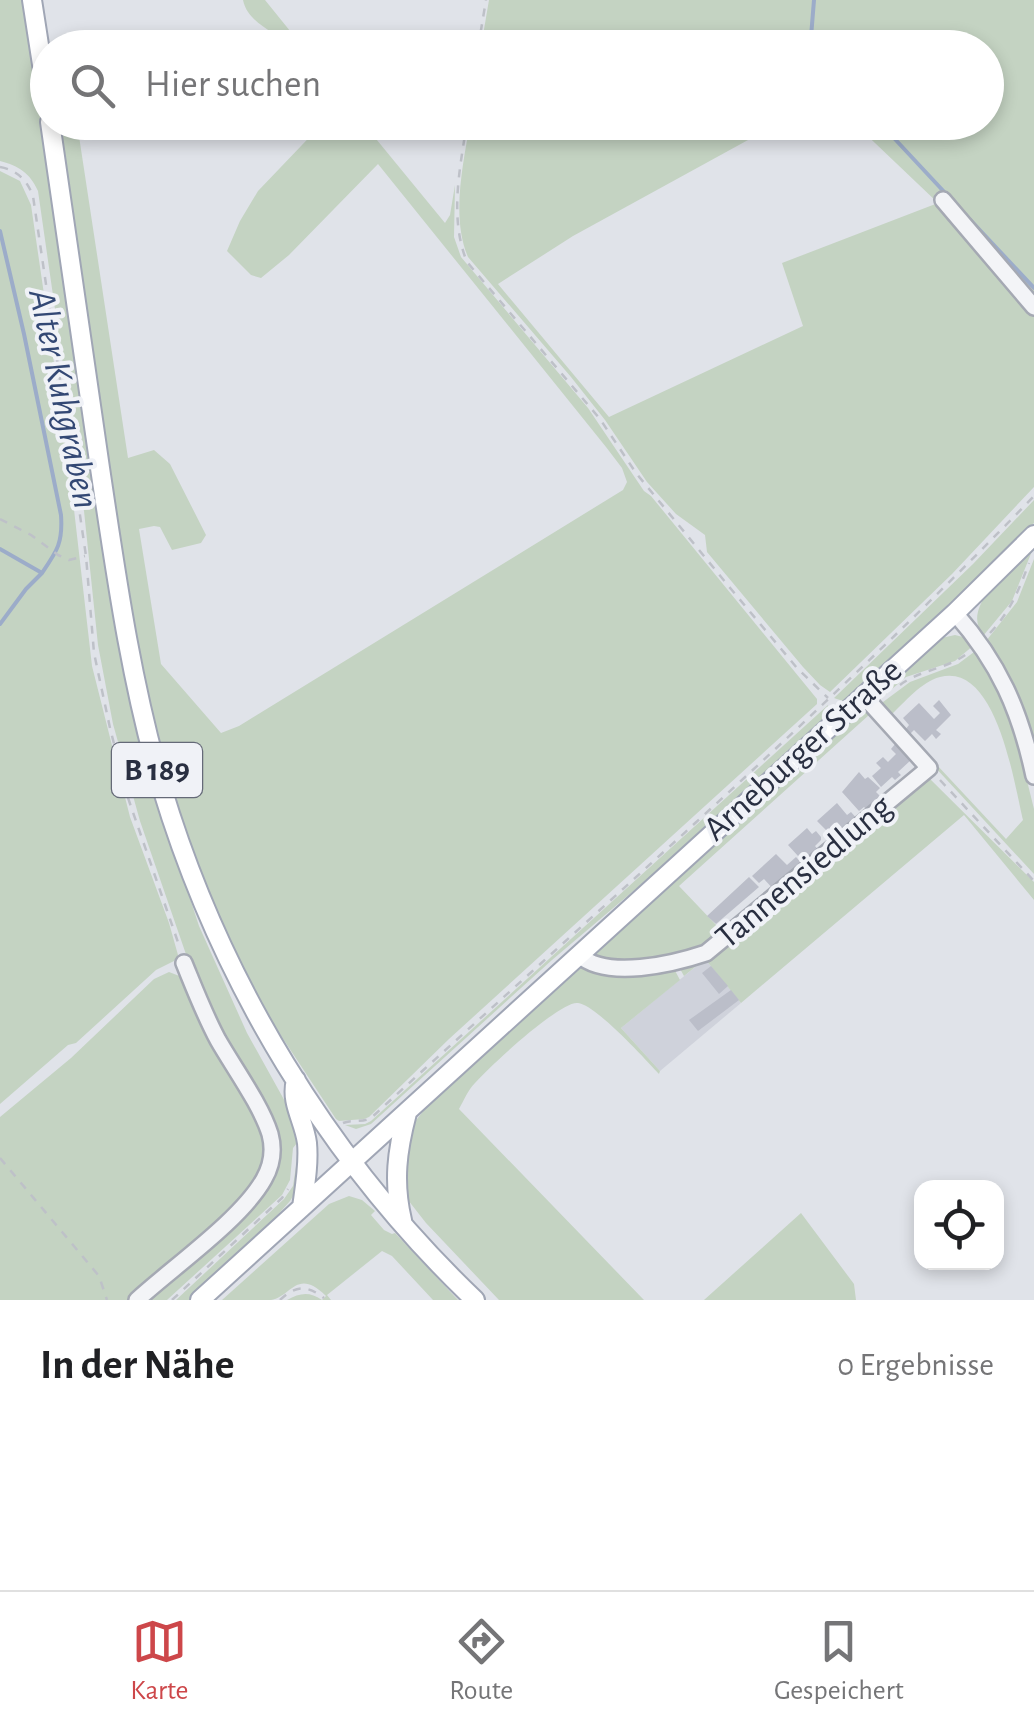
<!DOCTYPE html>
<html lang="de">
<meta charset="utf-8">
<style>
:root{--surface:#fff;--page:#f6f6f6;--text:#202124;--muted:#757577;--line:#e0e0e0;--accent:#cd474a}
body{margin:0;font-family:"Alegreya Sans",sans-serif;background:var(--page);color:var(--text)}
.controls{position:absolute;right:30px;bottom:30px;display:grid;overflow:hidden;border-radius:20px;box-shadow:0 5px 15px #0003}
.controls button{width:90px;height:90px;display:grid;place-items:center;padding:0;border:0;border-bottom:2px solid var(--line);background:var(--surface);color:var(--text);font:50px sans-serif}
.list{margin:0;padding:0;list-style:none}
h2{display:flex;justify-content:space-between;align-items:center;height:130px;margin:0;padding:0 40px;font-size:42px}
h2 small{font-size:32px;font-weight:400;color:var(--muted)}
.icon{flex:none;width:55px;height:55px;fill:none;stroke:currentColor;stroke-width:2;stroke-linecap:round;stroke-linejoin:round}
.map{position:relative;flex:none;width:1034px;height:1300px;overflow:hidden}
.search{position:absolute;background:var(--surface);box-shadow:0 5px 15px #0003;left:30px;right:30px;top:30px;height:110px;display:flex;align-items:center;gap:25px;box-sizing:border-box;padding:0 35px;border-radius:55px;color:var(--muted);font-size:38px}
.sheet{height:290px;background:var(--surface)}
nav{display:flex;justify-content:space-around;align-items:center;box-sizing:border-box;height:140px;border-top:2px solid var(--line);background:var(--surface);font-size:28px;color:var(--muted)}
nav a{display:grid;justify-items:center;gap:5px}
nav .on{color:var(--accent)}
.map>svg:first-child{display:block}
.built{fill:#cfd2db}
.green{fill:#c4d3c2}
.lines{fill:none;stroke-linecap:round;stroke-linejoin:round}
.stream{stroke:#9cacc9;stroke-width:4}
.building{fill:#bbbec9}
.minor-casing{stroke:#a5a9b3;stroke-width:20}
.major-casing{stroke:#a0a6b5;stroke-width:22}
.path{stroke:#bec1c8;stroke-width:2.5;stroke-dasharray:8 8;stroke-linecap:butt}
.minor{stroke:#f3f4f7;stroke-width:15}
.major{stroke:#fff;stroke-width:18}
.labels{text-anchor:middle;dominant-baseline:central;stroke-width:8;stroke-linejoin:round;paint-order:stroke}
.shield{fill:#f0f2f7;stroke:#656a78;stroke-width:2.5}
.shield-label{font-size:32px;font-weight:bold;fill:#292f41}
.street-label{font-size:35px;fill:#292f41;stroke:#f0f2f7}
.water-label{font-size:38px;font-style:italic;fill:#334874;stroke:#f0f2f7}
</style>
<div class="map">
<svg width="1034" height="1300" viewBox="0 0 1034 1300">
<rect width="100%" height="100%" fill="#e0e3e9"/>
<path class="built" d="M705,959l36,44 -81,68 -39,-43z"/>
<path class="green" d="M0,0h24l105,689 19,81 51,156 48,107 40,72 13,38h-3l-4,5 -3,32 -8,15 -115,105h-23l102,-90 30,-53 -77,-165 -59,-171 -27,-97 -15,-79 -14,-134 -46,-320c-8,-18 -19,-25 -38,-30z
M243,0h22l38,47h-15c-13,-17 -40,-23 -45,-47z
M489,0h545v487l-82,87 -122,118 -10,-7 -17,-18 -96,-115 -2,-17 -29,-21 -29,-32 -42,-62 -34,-43 -103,-120c-17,-40 -5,-92 2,-134h309l-206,113 -75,48 111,133 194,-91 -21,-63 156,-60 -84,-80 132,-1v-74l-505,-1z
M59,123h18l51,335 26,-8 16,14 36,71 -5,8 -29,7 -12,-23 -6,-1 -15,3 22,135 60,69 18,-7 384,-236 4,-8 -5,-14 -16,-21 -228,-283 -89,91 -28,23 -10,-3 -24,-24 13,-30 18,-30 65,-68h40l82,100 5,-8 5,-30 -1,52 7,20 127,151 56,83 7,5 166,203v5l-368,335 -80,78 -5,2 -25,2 -3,-2 -68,-103 -35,-65 -46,-113 -17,-51 -28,-109 -18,-106z
M0,171l20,10 11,24 38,261 23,200 38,151 39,106 9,32 -4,6 -18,9 -80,73 -8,2 -68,59z
M1034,500v23l-16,17 -170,159 -5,2 -9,-3 139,-134z
M1034,546l-22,55 -29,35c-10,-16 -6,-26 3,-42z
M1034,559v188l-23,-63 -25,-43 31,-39z
M955,635l8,2 11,8 -19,16 -49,16 -29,25 1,-10 59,-53z
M978,649l31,59 25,101v65l-101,-109 3,-1 70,75 17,-19c-9,-36 -26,-158 -83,-143 -19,5 -35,25 -49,38l41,45 -3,2 -50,-57 31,-23 48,-18z
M828,705l1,10 -3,5 -148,133 -126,107 -181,164 -15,5 -11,-4 20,-1 6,-3z
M861,708l12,4 25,28 -2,3 -27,-28 -190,171 40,42 -19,21 -77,17 -29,-6v-8z
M927,776l107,106v18l-70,-85 -223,188 -36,-44 -21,17 -5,-9z
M672,965l8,15 -59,48 39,43 -1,3c-14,-15 -63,-69 -81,-71 -17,-3 -89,64 -103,80 -7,7 -11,17 -16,26l185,191h-145l-73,-77 -18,-23 -5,-19 8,-54 16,-21 152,-139 12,2z
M169,972l13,5 79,147 5,23v16l-17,31 -120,106h-129v-183l71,-59 83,-79z
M301,1150l-6,43 -5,8 -32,36 -69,63h-13l108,-101 9,-13 5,-33z
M349,1196l13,4 13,11 -4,4 13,15 8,4 3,-1 63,67h-25l-41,-44 -10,-5 -55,44 4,5h-44c13,-7 22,-9 35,0l4,-4c-29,-29 -35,1 -55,4 -16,0 -33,0 -49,0l107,-96z
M801,1213l53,71 2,16h-152z"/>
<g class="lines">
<path class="stream" d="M814,0l-3,37 5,11
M879,122l69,74
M961,210l73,78
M0,231l24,103 37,181c2,28 -4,36 -19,58
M0,549l42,24 -16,16 -26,35"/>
</g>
<path class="building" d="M939,700l12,15 -15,15 5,4 -5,5 -4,-5 -7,7 -11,-11 -4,4 -5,-4 4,-5 -6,-7 16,-15 15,16 6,-6 -7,-7z
M896,743l15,17 -13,12 3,3 -6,5 -3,-3 -11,10 -9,-11 9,-8 -5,-5 7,-6 5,5 8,-8 -5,-5z
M859,772l6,7 3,-2 12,11 -4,4 8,8 -15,12 -5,-5 -5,4 -17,-19z
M837,803l10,12 4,-3 8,9 -13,11 -9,-10 -10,9 -10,-10z
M807,828l5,6 4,-3 5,6v3l-6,6 6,7 -17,9 5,-5 -4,-5 -7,4 -10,-11z
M776,854l11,11 9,-8 9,10 -30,24 -11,-12 -5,4 -7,-7z
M749,877l10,10 -43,37 -9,-8z
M711,966l17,20 -9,8 -17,-21z
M731,990l8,10 -41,31 -9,-11z"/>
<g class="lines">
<defs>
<path id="minor" d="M943,200l91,107
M955,613c44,50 65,97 79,163
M579,955c28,25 94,9 127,-2l223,-185 -66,-73
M137,1300c36,-33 105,-81 127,-121 8,-14 10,-30 6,-45 -9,-29 -36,-66 -52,-94 -13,-24 -23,-50 -34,-77"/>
<path id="major" d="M32,0l16,103
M50,122c17,116 34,231 50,346 16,107 31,215 62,320 58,193 167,373 313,512
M296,1080c-6,23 8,40 11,63 2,21 -2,43 -5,64
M402,1220c-9,-38 -5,-69 5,-107
M200,1300l755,-687 79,-78"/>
</defs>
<use href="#minor" class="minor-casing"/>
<use href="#major" class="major-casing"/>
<path class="path" d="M478,48l8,-48
M467,122c-7,46 -18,96 0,140l133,157 36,54 95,116 66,79 31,30
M0,167c17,3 27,13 33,29l53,360 8,97 16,75 17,67 53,153
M0,519l31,16 27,20 11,5 16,-4
M990,633c20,-21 29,-43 39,-70
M900,685c21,-16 49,-16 69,-33
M940,780l94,101
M343,1123c9,-4 18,0 28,-5 223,-205 453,-404 663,-622
M0,1158l99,118 8,24
M172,1300l110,-102 6,-9
M280,1300c16,-15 27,-15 44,-2"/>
<use href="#minor" class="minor"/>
<use href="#major" class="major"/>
</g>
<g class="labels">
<rect class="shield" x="112" y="743" width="90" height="54" rx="8"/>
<g class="shield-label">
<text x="157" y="770">B 189</text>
</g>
<g class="street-label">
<text transform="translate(803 750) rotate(-42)">Arneburger Straße</text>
<text transform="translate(804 872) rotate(-40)">Tannensiedlung</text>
</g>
<g class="water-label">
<text transform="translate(63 399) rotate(78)">Alter Kuhgraben</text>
</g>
</g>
</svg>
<div class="controls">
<button><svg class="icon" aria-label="locate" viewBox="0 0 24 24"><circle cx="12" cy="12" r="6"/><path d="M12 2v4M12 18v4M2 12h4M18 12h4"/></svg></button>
</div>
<div class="search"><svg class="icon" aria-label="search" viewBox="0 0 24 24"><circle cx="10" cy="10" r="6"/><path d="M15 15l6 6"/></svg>Hier suchen</div>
</div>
<section class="sheet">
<h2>In der Nähe<small>0 Ergebnisse</small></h2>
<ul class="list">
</ul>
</section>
<nav>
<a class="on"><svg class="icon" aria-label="map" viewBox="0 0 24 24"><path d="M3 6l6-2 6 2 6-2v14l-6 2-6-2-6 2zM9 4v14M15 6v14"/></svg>Karte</a>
<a><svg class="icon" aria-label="directions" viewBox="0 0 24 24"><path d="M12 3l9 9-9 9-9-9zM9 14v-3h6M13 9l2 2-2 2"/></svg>Route</a>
<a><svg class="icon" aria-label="saved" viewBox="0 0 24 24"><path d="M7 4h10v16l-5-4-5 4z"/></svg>Gespeichert</a>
</nav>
